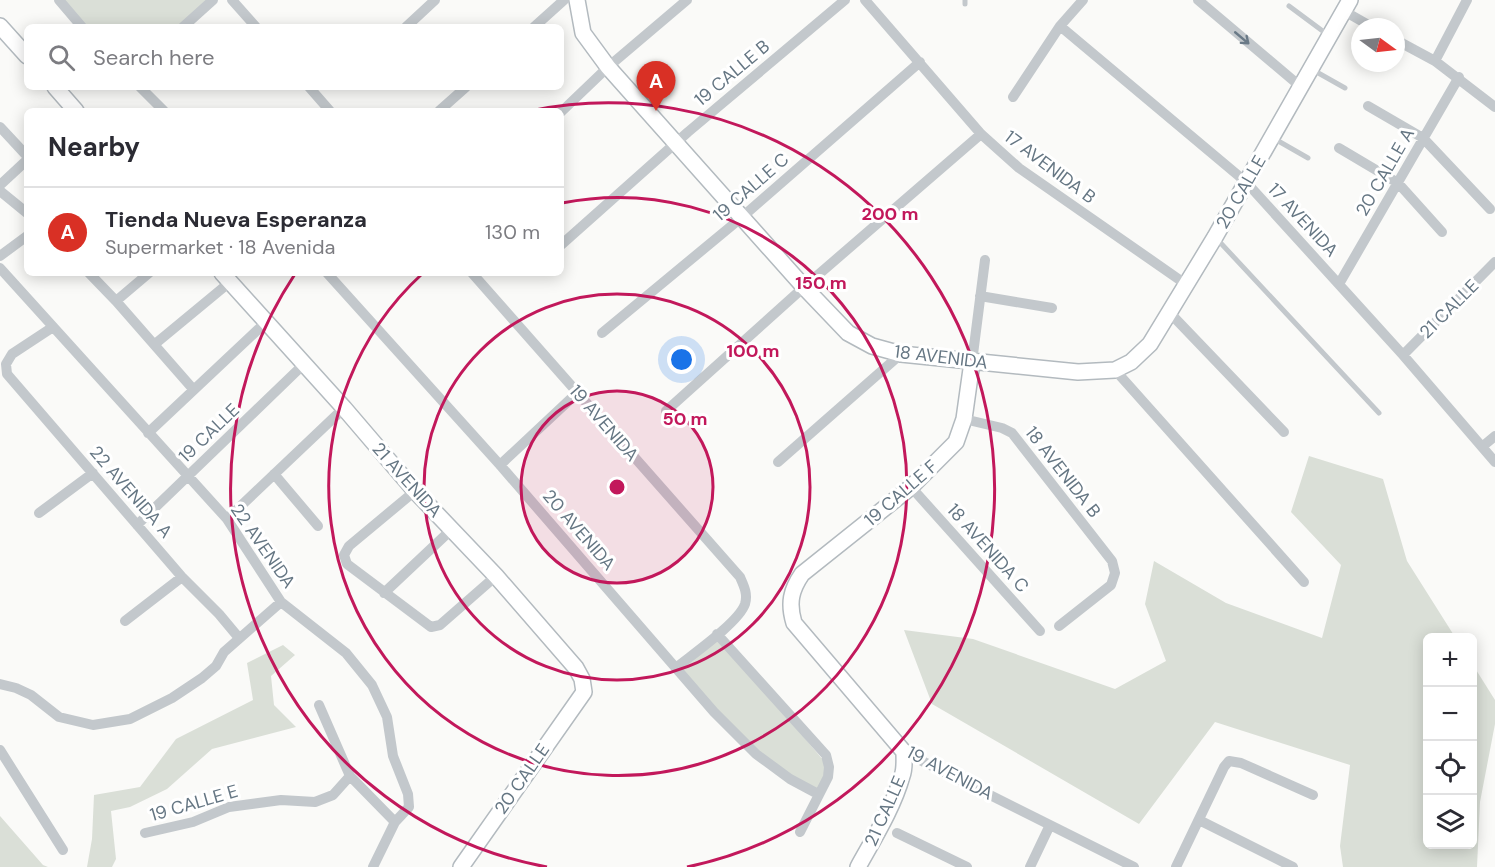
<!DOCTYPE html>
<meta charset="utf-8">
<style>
:root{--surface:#fff;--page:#f2f2f3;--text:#2b2b33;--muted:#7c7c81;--line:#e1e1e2;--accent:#d93025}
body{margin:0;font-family:"DM Sans",sans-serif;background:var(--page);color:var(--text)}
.controls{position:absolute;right:18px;bottom:18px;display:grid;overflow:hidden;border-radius:9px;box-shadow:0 3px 15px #0003}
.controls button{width:54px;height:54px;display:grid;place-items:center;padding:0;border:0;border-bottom:2px solid var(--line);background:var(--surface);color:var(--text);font:30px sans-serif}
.compass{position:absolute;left:1351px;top:18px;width:54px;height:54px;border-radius:50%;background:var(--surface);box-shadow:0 3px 15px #0003;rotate:105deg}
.you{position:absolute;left:682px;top:360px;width:21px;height:21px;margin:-15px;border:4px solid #fff;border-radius:50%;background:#1a73e8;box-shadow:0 0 0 9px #1a73e833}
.badge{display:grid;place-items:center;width:39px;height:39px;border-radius:50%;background:var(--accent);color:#fff;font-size:20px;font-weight:700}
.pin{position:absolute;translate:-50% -50px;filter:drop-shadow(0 2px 3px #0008)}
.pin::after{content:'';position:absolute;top:32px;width:21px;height:18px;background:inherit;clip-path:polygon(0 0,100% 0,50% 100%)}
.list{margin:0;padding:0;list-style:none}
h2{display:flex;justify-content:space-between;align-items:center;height:78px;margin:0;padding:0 24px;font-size:26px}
h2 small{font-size:20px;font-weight:400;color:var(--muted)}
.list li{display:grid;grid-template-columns:39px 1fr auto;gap:18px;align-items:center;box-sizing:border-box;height:90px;padding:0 24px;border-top:2px solid var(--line)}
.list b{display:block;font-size:22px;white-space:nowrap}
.list p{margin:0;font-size:20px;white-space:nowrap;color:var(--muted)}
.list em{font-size:20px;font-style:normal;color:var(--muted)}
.icon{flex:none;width:33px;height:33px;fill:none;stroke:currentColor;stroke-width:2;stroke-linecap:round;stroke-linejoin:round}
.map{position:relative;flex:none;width:1495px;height:867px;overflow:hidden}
.search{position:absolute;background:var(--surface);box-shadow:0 3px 15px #0003;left:24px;top:24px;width:540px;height:66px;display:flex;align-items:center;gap:15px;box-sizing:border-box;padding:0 21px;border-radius:9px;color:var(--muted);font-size:22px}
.panel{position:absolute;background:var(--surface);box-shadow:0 3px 15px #0003;left:24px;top:108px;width:540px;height:168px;border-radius:9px}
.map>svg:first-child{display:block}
.green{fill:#dadfd7}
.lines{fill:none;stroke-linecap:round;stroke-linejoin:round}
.secondary-casing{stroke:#b3babf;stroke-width:18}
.lane{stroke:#c3c8cc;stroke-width:5}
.street{stroke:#c3c8cc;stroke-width:10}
.secondary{stroke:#fff;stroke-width:15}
.oneway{stroke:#6a7a87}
.ring{fill:none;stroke:#c2185b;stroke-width:3}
.labels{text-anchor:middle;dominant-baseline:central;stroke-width:6;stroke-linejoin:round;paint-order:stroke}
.street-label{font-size:18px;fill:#657683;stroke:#fff}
.centre{fill:#c2185b;stroke:#fff;stroke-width:3}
.ring-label{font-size:18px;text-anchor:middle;font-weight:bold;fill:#c2185b;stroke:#fff;stroke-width:6;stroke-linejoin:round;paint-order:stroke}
</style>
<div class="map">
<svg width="1495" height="867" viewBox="0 0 1495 867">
<rect width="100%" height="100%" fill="#fafaf8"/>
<path class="green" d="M59,0h154l-30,27h-101z
M1309,456l74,23 24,82 48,76 -27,1v206h44l1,-179 22,35v24l-15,78 -3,65h-134l-3,-21 10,-81 -135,-43 -76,102 -207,-120 -28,-74 69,9 142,50 51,-28 -21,-57 9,-43 72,42 96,35 19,-73 -50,-53z
M717,634l112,133 -11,27 -62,-40 -79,-87z
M283,645l12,10 -24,21 3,29 22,22 -84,22 -45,40 -37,18 -19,4 5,48 -4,8h-25l5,-28 2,-44 46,-8 36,-48 77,-39 -6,-37z
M0,816l43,49 5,2h-48z"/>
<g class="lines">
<defs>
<path id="secondary" d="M577,0l6,33 25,34 196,220 44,46 24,13 29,8 177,18 37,-2 16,-8 19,-18 65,-107 135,-237
M0,26l27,30
M55,87l21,24
M222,273l122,135 71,83 81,85 80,92 6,11 2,13 -123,175
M858,867c16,-29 35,-59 44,-91 3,-7 2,-16 2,-24l-110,-129c-6,-20 -3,-33 8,-49l109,-87 45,-45 8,-23 8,-57"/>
</defs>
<use href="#secondary" class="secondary-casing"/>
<path class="lane" d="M965,0v4
M1289,6l39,29
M1313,70l32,18
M1273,138l35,20
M1216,238l163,175"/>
<path class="street" d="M59,0l23,27
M232,0l24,27
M865,0l116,134 38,34 168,117
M1198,0l103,87
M1344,11l28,16
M1060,26l186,156 157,173 92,107
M183,27l30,-27
M406,27l29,-27
M534,27l30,-27
M1396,40l39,21 60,46
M1435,61l32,-61
M140,87l24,24
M309,87l21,24
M1013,97l47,-71 23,-26
M1368,106l55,32 67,71
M439,111l27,-24
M561,112l47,-45 79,-67
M0,127l27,29
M1339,148l59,35 44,49
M0,185l27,-25
M0,191l27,22
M561,245l127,-113 157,-132
M0,256l27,-20
M0,268l227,251 54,83 65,51 26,32 15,32 6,39 15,38 1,13 -14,15 -22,45
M89,273l27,28 77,88
M327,273l173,192 214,247 42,42 34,25 28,15
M472,273l268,304c4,9 8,17 5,27 -6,18 -52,50 -68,63
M1339,284l120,-207
M980,296l72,12
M116,301l33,-28
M1169,312l115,120
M53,327l-41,27 -6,10 1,10 175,203 37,37 20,24
M602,333l139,-115 179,-156
M155,344l75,-62
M1403,355l92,-93
M972,362l13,-102
M1115,370l189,212
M666,411l138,-124 177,-153
M964,419l38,9 10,5 100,128 3,12 -4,12 -52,41
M148,433l118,-111
M1483,446l12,-10
M778,462l123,-108
M500,465l77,-72
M274,474l44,52
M911,487l129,144
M415,491l-66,55 -5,9 3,9 84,63 9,-2 56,-49
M39,513l54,-40
M227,519l117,-111
M137,525l167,-161
M384,593l68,-64
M125,621l57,-44
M717,634l109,121 3,12 -1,10 -28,55
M0,684l16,4 15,7 28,22 34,8 37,-6 42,-21 30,-20 14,-12 8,-14 57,-50
M319,705l31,71 45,46
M0,750l63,100
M904,752l230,115
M1199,820l94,47
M145,833l48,-11 36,-15 52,-7 34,2 18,-7 17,-19
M897,833l70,34
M1030,867l20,-42
M1176,867l48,-100 5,-6 12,2 72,32"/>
<use href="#secondary" class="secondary"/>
</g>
<defs><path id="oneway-shaft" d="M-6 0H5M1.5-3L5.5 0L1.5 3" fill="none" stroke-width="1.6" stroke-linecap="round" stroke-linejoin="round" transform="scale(1.5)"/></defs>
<use class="oneway" href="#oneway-shaft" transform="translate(1242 38) rotate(40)"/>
<circle cx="617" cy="487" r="96" fill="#c2185b" fill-opacity=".12"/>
<g class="ring">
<circle cx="617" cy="487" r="96"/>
<circle cx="617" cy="487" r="193"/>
<path d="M562 203A289 289 0 1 1 422 274"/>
<path d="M547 867A386 386 0 0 1 295 274M530 111A386 386 0 1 1 687 867"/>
</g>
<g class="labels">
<g class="street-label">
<text transform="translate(732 73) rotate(-40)">19 CALLE B</text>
<text transform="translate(1050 167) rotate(37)">17 AVENIDA B</text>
<text transform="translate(1385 172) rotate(-60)">20 CALLE A</text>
<text transform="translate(751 187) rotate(-41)">19 CALLE C</text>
<text transform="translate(1241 192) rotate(-60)">20 CALLE</text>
<text transform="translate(1303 220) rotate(47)">17 AVENIDA</text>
<text transform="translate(1449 309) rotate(-45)">21 CALLE</text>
<text transform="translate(941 357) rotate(7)">18 AVENIDA</text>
<text transform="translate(604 423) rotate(49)">19 AVENIDA</text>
<text transform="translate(209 433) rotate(-44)">19 CALLE</text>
<text transform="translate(1063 472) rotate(52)">18 AVENIDA B</text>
<text transform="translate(407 480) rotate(48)">21 AVENIDA</text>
<text transform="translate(131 492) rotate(49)">22 AVENIDA A</text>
<text transform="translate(901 493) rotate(-41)">19 CALLE F</text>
<text transform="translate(579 530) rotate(49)">20 AVENIDA</text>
<text transform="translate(263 546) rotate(55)">22 AVENIDA</text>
<text transform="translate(988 548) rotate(48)">18 AVENIDA C</text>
<text transform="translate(950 773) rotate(28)">19 AVENIDA</text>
<text transform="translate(522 779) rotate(-55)">20 CALLE</text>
<text transform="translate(194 803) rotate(-16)">19 CALLE E</text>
<text transform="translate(885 811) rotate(-66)">21 CALLE</text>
</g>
</g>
<circle cx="617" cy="487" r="9" class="centre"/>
<g class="ring-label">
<text x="890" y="220">200 m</text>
<text x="821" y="289">150 m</text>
<text x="753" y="357">100 m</text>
<text x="685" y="425">50 m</text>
</g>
</svg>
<div class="controls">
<button>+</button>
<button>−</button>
<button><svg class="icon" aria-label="locate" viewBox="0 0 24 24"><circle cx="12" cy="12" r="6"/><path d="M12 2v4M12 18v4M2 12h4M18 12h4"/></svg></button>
<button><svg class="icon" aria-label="layers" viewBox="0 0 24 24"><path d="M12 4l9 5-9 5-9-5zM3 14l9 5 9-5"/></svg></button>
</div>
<svg class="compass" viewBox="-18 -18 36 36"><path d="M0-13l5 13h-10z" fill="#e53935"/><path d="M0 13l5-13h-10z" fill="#7c7c81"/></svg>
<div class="you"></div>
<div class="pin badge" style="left:656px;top:111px">A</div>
<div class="search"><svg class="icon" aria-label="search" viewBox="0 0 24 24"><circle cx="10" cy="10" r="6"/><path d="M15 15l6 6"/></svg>Search here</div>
<section class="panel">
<h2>Nearby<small></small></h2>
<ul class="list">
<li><span class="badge">A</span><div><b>Tienda Nueva Esperanza</b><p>Supermarket · 18 Avenida</p></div><em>130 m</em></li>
</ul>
</section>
</div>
